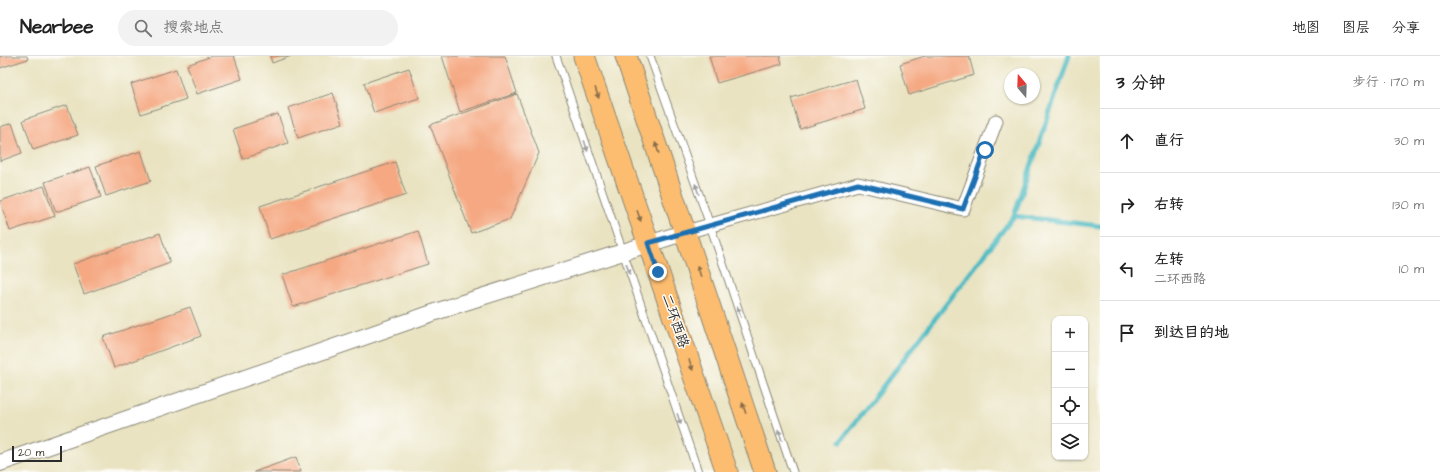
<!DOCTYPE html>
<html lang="zh">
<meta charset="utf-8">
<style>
:root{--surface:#fff;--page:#f2f2f2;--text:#222;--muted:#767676;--line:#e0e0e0}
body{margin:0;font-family:"Architects Daughter","LXGW WenKai TC",sans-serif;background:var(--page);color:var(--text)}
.controls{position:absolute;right:12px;bottom:12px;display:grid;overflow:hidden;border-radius:8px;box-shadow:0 1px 3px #0004}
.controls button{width:36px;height:36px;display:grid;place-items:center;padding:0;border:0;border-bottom:1px solid var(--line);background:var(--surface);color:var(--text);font:20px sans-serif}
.compass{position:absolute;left:1004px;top:12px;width:36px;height:36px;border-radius:50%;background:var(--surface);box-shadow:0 1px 3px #0004;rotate:341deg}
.scale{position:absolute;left:12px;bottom:10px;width:50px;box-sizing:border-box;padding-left:4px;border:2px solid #2b2b2b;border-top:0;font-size:11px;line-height:14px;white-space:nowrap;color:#2b2b2b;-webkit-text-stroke:3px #fdfcf7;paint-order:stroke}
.stop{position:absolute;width:12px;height:12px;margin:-9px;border:3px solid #1f6fb2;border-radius:50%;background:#fff}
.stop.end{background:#1f6fb2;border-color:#fff;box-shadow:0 1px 4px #0008}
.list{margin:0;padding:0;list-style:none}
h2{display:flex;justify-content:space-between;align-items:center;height:52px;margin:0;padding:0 16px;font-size:17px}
h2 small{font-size:13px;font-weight:400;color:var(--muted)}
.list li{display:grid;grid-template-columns:26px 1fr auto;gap:12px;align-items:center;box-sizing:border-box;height:64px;padding:0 16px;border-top:1px solid var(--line)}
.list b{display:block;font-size:15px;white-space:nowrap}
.list p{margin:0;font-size:13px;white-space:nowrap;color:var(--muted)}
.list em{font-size:13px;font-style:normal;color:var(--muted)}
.icon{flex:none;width:22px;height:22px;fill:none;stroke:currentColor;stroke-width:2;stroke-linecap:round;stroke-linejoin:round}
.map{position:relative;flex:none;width:1100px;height:416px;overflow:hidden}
header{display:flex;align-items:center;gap:24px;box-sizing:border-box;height:56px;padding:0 20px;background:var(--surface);border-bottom:1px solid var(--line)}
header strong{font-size:19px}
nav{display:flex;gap:22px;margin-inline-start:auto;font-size:14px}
.search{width:280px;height:36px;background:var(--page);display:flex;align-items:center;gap:10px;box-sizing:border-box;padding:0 14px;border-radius:22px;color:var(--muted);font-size:15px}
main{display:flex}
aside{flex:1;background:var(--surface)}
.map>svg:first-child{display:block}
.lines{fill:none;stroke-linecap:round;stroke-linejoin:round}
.stream{stroke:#4bbac2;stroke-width:5}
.building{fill:#f5a882}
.service-casing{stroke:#8a8776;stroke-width:9}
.minor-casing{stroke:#8a8776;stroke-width:15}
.tertiary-casing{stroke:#8a8776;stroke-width:18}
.primary-casing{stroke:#8a8776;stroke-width:23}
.service{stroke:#fff;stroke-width:7}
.minor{stroke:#fff;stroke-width:13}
.tertiary{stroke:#fff;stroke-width:16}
.primary{stroke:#fcbd6f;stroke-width:21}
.oneway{fill:#896d4a}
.oneway2{fill:#a0a0a0}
.route{stroke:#1f6fb2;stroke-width:5}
.labels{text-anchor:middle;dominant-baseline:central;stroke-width:3;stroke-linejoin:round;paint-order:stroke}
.street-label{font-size:14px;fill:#2b2b2b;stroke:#fdfcf7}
</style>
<header>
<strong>Nearbee</strong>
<div class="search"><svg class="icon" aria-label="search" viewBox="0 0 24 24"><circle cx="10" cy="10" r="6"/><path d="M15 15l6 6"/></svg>搜索地点</div>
<nav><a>地图</a><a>图层</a><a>分享</a></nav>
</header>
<main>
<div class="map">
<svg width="1100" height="416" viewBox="0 0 1100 416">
<rect width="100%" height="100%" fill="#fdfcf7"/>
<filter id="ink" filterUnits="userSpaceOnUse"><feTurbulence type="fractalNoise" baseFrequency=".025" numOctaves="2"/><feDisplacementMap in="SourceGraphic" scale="8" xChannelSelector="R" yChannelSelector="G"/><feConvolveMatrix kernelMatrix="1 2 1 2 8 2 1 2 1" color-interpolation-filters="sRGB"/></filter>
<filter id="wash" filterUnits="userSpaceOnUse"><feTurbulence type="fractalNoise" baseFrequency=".012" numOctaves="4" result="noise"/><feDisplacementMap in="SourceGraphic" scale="16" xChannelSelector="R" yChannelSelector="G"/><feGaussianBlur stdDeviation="0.9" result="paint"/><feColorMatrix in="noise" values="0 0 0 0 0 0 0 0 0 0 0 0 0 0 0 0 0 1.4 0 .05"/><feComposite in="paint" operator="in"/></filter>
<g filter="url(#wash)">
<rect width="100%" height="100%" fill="#e9e3c1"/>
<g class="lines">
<path class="stream" d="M1014,160l86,10
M841,385l173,-225 55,-160"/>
</g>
<g id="blocks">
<path class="building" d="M0,0h27l1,3 -28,9z
M212,0h22l8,23 -45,15 -10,-29z
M270,0h21l-19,7z
M442,0h63l12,37 -57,19z
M709,0h71l2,8 -65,19z
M925,0h44l5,19 -65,20 -9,-31z
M409,12l10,30 -45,15 -10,-30z
M176,13l10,30 -45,15 -10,-30z
M856,23l9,30 -65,20 -9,-31z
M333,37l10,30 -45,15 -10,-30z
M517,38l22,59 -29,66 -39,14 -41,-108z
M67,49l11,30 -45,15 -10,-30z
M278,58l10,29 -45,16 -10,-30z
M12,67l10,30 -22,8v-34z
M141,95l10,30 -45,15 -10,-30z
M395,106l11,33 -136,44 -10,-33z
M90,111l11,30 -45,15 -11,-30z
M44,130l11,30 -45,15 -10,-30z
M418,175l10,33 -135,43 -11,-32z
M160,177l10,30 -86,31 -11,-30z
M190,251l11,29 -87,32 -11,-31z
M296,401l5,15h-47z"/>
</g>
</g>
<g filter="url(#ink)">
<use href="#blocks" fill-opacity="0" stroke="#8a8776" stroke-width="1"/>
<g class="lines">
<defs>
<path id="service" d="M556,0l142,416
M650,0l60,169 83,247"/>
<path id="minor" d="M686,176l172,-48 105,25 33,-88"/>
<path id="tertiary" d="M0,407l453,-157 233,-74"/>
<path id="primary" d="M584,0l143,416
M626,0l139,416"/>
</defs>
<use href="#service" class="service-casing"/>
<use href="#minor" class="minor-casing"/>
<use href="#tertiary" class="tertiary-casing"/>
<use href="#primary" class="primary-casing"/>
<use href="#service" class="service"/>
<use href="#minor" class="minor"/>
<use href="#tertiary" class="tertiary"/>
<use href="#primary" class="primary"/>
</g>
<defs><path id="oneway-solid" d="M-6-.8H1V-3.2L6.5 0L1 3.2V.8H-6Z"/></defs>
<g class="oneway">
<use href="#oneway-solid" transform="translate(597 37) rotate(71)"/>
<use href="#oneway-solid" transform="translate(657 92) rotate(-109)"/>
<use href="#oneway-solid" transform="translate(639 160) rotate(71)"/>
<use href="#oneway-solid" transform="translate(699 215) rotate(-108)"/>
<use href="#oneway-solid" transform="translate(691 309) rotate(71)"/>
<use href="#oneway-solid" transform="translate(744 352) rotate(-108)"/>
</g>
<g class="oneway2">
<use href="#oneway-solid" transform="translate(586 90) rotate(72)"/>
<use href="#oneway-solid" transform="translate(697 133) rotate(-109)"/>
<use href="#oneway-solid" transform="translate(628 213) rotate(71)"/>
<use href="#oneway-solid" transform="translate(739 256) rotate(-109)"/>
<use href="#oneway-solid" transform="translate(679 363) rotate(71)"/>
<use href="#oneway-solid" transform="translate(780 379) rotate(-109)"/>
</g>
</g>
<g class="lines" filter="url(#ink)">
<path class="route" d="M658,216l-10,-29 210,-59 105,25 22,-59"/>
</g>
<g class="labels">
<g class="street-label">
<text transform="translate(675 265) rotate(71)">二环西路</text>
</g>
</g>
</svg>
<div class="controls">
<button>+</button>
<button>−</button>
<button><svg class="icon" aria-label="locate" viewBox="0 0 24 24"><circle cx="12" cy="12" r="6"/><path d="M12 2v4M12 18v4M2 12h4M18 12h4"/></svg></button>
<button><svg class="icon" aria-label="layers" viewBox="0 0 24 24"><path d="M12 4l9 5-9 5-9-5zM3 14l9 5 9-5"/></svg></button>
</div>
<svg class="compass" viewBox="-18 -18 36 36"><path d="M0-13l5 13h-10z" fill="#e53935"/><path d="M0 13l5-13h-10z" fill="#767676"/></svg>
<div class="scale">20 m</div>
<div class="stop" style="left:985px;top:94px"></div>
<div class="stop end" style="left:658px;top:216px"></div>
</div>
<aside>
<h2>3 分钟<small>步行 · 170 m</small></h2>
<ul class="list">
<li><svg class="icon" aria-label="ahead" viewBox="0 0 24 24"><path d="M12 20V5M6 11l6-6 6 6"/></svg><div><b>直行</b></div><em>30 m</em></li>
<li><svg class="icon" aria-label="right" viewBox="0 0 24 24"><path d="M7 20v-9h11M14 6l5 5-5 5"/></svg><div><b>右转</b></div><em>130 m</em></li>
<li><svg class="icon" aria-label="left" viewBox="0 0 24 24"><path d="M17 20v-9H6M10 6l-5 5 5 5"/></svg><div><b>左转</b><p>二环西路</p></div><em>10 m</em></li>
<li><svg class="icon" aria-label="arrive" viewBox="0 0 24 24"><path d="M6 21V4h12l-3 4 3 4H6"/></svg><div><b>到达目的地</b></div></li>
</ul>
</aside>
</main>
